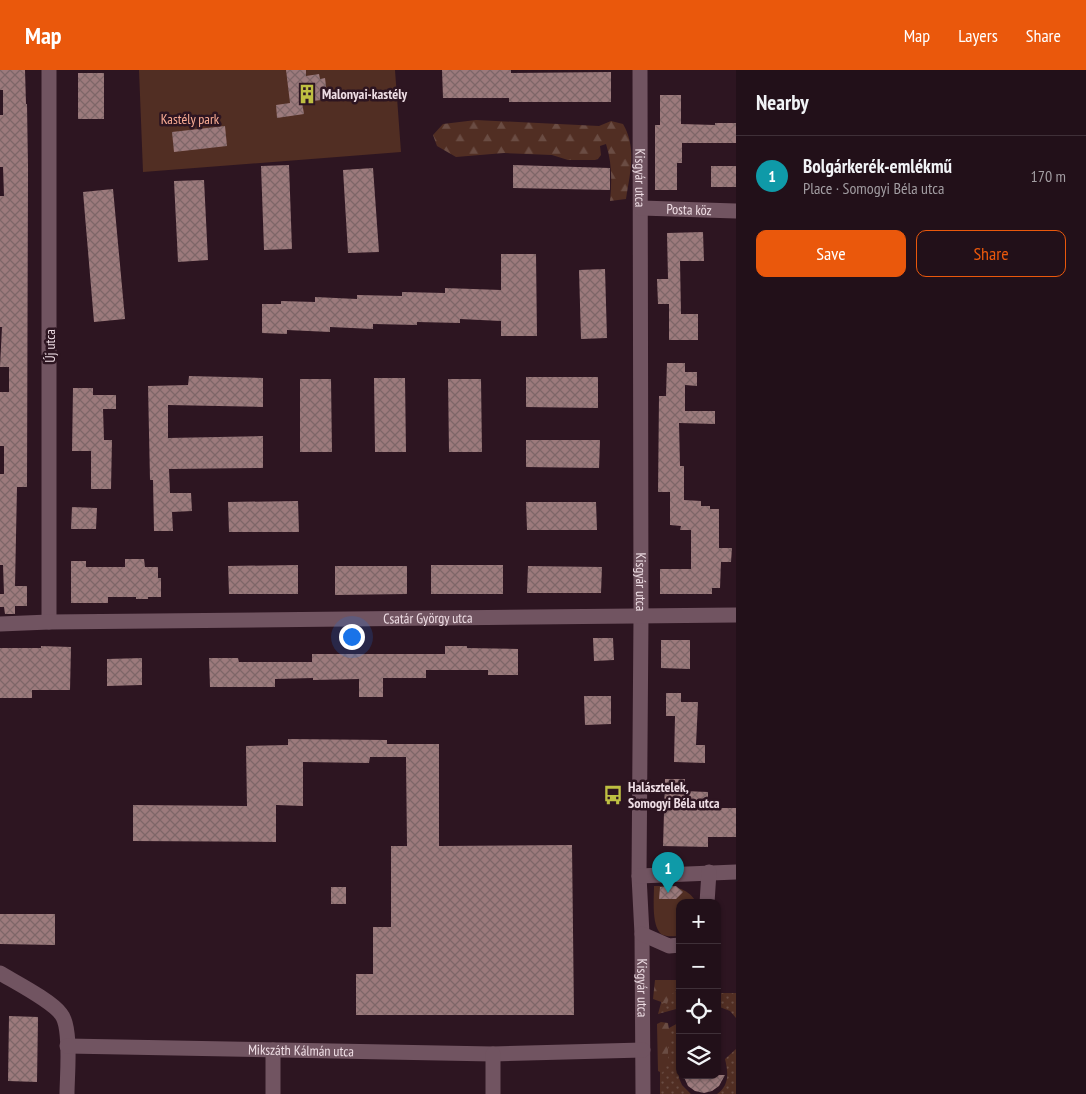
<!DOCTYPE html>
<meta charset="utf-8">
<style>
:root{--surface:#221019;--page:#2e1e26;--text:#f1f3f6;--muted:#a29da2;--line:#3f3038;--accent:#ea580c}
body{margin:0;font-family:"PT Sans Narrow",sans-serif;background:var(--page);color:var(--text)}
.controls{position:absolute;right:15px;bottom:15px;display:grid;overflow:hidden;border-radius:10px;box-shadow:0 1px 4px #0004}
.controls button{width:45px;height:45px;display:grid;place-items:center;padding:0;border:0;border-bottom:1px solid var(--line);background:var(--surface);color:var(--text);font:25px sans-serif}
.you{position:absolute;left:351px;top:566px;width:18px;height:18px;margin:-12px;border:4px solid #fff;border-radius:50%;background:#1a73e8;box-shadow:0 0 0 8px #1a73e833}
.badge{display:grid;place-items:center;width:32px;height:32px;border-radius:50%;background:var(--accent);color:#fff;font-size:16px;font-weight:700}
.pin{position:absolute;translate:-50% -41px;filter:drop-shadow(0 1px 2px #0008)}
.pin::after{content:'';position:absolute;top:26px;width:18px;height:15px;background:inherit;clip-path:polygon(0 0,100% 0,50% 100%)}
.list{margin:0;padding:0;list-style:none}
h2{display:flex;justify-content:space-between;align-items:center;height:65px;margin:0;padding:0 20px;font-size:21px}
h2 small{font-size:16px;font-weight:400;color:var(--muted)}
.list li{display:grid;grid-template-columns:32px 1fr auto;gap:15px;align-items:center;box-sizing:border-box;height:80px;padding:0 20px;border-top:1px solid var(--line)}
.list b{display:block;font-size:19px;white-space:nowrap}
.list p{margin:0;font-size:16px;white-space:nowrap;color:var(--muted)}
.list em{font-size:16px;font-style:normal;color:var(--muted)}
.actions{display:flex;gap:10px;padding:15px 20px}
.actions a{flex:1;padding:11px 0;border:1px solid var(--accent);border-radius:10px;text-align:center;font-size:18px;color:var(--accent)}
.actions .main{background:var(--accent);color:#fff}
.icon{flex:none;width:28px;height:28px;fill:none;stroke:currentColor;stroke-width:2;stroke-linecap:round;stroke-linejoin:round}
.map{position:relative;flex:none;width:736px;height:1024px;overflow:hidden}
header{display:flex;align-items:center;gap:30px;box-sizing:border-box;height:70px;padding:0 25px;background:var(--accent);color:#fff}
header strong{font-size:24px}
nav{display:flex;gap:28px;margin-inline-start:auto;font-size:18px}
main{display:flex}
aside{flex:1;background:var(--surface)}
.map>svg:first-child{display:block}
.grass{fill:url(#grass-dots)}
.forest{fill:url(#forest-firs)}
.park{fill:#512e23}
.building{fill:url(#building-cross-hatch)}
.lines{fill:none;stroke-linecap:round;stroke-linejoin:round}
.street{stroke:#715461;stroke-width:15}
.labels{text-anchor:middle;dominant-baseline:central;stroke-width:5;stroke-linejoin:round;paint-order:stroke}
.poi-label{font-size:14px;font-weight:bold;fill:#eedde4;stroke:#2d1521;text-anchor:start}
.park-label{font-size:14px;fill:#faad95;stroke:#2d1521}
.street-label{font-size:14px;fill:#eedde4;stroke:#2d1521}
</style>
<header>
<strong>Map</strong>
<nav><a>Map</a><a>Layers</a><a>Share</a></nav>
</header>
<main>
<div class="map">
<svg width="736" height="1024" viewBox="0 0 736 1024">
<defs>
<pattern id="grass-dots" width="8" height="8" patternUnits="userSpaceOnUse" patternTransform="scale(1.25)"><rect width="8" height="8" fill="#512e23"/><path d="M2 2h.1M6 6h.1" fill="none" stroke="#6a4c43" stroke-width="1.8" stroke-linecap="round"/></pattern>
<pattern id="forest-firs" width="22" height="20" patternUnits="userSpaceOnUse" patternTransform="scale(1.25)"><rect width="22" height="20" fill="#512e23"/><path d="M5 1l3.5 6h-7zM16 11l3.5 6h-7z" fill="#6a4c43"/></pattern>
<pattern id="building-cross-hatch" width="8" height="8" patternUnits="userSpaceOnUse" patternTransform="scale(1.25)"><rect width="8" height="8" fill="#9c7a7c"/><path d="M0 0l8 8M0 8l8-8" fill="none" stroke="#7e6668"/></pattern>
</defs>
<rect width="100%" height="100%" fill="#2d1521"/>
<path class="grass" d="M664,922h16v16l-22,6z
M717,923h19v25l-6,-7 -13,-5z
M680,952l-1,56 3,7 9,9h-31v-67l9,1z
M736,979v45h-19c13,-9 11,-22 8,-35z"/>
<path class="forest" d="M476,50l123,6 12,-5 12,3c14,24 7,49 3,75l-16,2c2,-20 2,-39 -4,-57l-6,2 1,9 -3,4 -3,1h-27l-16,-5 -48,-2 -48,4 -19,-11 -4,-11 10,-11z
M655,910h25v9l-10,6 -3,9 -14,-5z
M661,952l7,1 2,13 -2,9v17l-6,11 -4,-2 -1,-47z"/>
<path class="park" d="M139,0h256l6,82 -258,20z
M654,816c18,0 33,0 43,17h-17l-1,33c-5,0 -11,1 -16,-1 -12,-6 -9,-36 -9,-49z"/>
<path class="building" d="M0,0h25l1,34h1l1,63 -1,320h-10l-2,99h12v20h-12v8h-10l-1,-7h-4v-13h4l-1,-29h-3v-91h4v-28h-4v-54h9v-25h-9l2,-40h-2v-131h4l-1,-29h-3v-52h3v-25h-3z
M286,0h20v6l13,-2 1,5 5,-1 2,16h-6l1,6 -20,2 2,12 -27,4 -1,-13 14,-2z
M442,0h69v3l100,-1v30h-102v-4h-66z
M78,3h26v46h-26z
M660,25h21v29l34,1v-2h21v20h-54v20h-5v27h-22v-65h5z
M225,56l2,20 -53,6 -2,-20z
M289,95l3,84 -28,1 -3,-84z
M513,95l97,3v22l-97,-2z
M711,96h25v21h-25z
M373,98l6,84 -31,1 -5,-83z
M204,110l4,80 -30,2 -4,-81z
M113,119l12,130 -31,3 -11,-130z
M703,162l1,29h-24l1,53h17v26h-29v-36h-11l-1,-25h11l-1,-46z
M501,184h35l1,82h-36v-15l-41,-2v4l-43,-1v3l-44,-1v5l-43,-2v5l-43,-2v4l-25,-1v-29h19v-3l34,1v-5l42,2v-4l45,1v-4l43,1v-5l56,2z
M605,199l2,69 -26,1 -2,-69z
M667,293h18v9h12v14l-12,-1v26h30v13l-36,-1 1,43h4v34l17,1v5h9v3h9v39h13l-1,14h-10l-1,26h-8v6h-52v-25h31v-39h-11l1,-4 -11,-1v-33h-12l1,-96h7z
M189,306l74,2v29l-95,-2v33l95,-2v32l-94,1 1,24h21l1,18 -20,1 1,19h-19l-1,-51h-3l-2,-94 40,-1z
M526,307h72v31l-72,-1z
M374,308h31l1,74h-31z
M300,309h31l1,73h-32z
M448,309h33l1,73h-33z
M73,318h20v7h23v14h-13l1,31h8l-1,49h-20v-38h-19z
M526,370h74l-1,28 -73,-1z
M298,431l1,31h-70l-1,-30z
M526,432h70l1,28h-70z
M72,437l25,1 -1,21h-25z
M125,489h19l1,8h13v11h3v19h-13v2h-12v-2h-28v6h-37v-42h15v6h39z
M298,495v29h-69l-1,-28z
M431,495h72v29h-72z
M335,496h72v28l-72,1z
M528,496l74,1 -1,26h-74z
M593,568h20l1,22 -20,1z
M661,570h29v29l-29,-1z
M41,576l30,1 -1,43h-38v8h-32v-50h41z
M445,576h22v2l51,1v26h-30v-5h-62v8h-43v19h-24v-18l-46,1v-2l-38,1v8h-65l-1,-29h29l1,4h73v-8h133z
M142,588v27l-35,1v-27z
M666,623h15v9h17l-2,43h9v18l-31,-1 1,-46h-9z
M584,626h27v28l-26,1z
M288,669l99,1v4h52v102l133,-1 2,170h-218v-41h17v-47h18v-81h16l-1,-89h-36l-1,6 -66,-1v44l-27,-1v37l-143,-1v-36l114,1 -1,-60 42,-1z
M665,709h20l-1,12 24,1v16h28v29h-28v10l-45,-1z
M676,816l7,6 -7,7h-17l1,-12z
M331,817h15v17h-15z
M0,844h55v31l-55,-1z
M9,946l29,1 -1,65 -29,-1z
M683,1005h42l-6,11 -7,5 -8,2 -9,-2 -7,-5z"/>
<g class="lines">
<g class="street">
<path d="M49,0v552"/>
<path id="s1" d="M640,0l1,546 -2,260 3,58 1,160"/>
<path id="s2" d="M641,138l95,3"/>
<path id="s3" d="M0,554l49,-2 687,-7"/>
<path d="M639,806l97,-4"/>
<path d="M707,833l2,-31"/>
<path d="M642,864l27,12 11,-1"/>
<path d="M0,903c15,9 52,28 61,41 11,13 6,62 6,80"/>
<path id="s4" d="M67,976l426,8 150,-4"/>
<path d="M273,980v44"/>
<path d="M493,1024v-40"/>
</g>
</g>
<defs>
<symbol id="building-bare" viewBox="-9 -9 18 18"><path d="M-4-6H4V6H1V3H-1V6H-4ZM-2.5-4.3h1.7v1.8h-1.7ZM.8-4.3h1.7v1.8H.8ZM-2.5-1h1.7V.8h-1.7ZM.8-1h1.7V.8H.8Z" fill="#bebf42" stroke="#2d1521" stroke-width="2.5" paint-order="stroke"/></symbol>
<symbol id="bus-bare" viewBox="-9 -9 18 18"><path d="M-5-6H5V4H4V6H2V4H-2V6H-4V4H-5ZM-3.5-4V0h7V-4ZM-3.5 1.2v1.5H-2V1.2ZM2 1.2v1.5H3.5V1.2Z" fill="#bebf42" stroke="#2d1521" stroke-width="2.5" paint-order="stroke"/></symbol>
</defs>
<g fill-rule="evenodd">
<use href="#building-bare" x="293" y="10" width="28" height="28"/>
<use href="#bus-bare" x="599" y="711" width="28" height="28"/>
</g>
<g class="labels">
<g class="poi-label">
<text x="322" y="24">Malonyai-kastély</text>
<text x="628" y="717">Halásztelek,<tspan x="628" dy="16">Somogyi Béla utca</tspan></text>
</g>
<g class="park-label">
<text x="190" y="49">Kastély park</text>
</g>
<g class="street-label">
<text stroke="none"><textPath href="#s1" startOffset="108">Kisgyár utca</textPath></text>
<text stroke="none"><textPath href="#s2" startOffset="48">Posta köz</textPath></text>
<text transform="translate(50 276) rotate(-90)">Új utca</text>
<text stroke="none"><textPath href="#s1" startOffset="512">Kisgyár utca</textPath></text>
<text stroke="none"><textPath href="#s3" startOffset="428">Csatár György utca</textPath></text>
<text stroke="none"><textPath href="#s1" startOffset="918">Kisgyár utca</textPath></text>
<text stroke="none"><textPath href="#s4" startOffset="234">Mikszáth Kálmán utca</textPath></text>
</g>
</g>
</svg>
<div class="controls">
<button>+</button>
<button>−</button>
<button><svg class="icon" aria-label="locate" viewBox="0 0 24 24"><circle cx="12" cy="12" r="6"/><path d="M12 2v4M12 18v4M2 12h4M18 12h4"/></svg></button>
<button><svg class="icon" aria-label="layers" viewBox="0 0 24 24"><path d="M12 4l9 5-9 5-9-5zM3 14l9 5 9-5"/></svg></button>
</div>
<div class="you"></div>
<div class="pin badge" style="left:668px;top:823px;background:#0f9aa8">1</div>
</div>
<aside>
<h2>Nearby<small></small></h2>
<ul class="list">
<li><span class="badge" style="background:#0f9aa8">1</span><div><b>Bolgárkerék-emlékmű</b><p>Place · Somogyi Béla utca</p></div><em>170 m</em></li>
</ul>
<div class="actions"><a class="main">Save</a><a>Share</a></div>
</aside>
</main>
